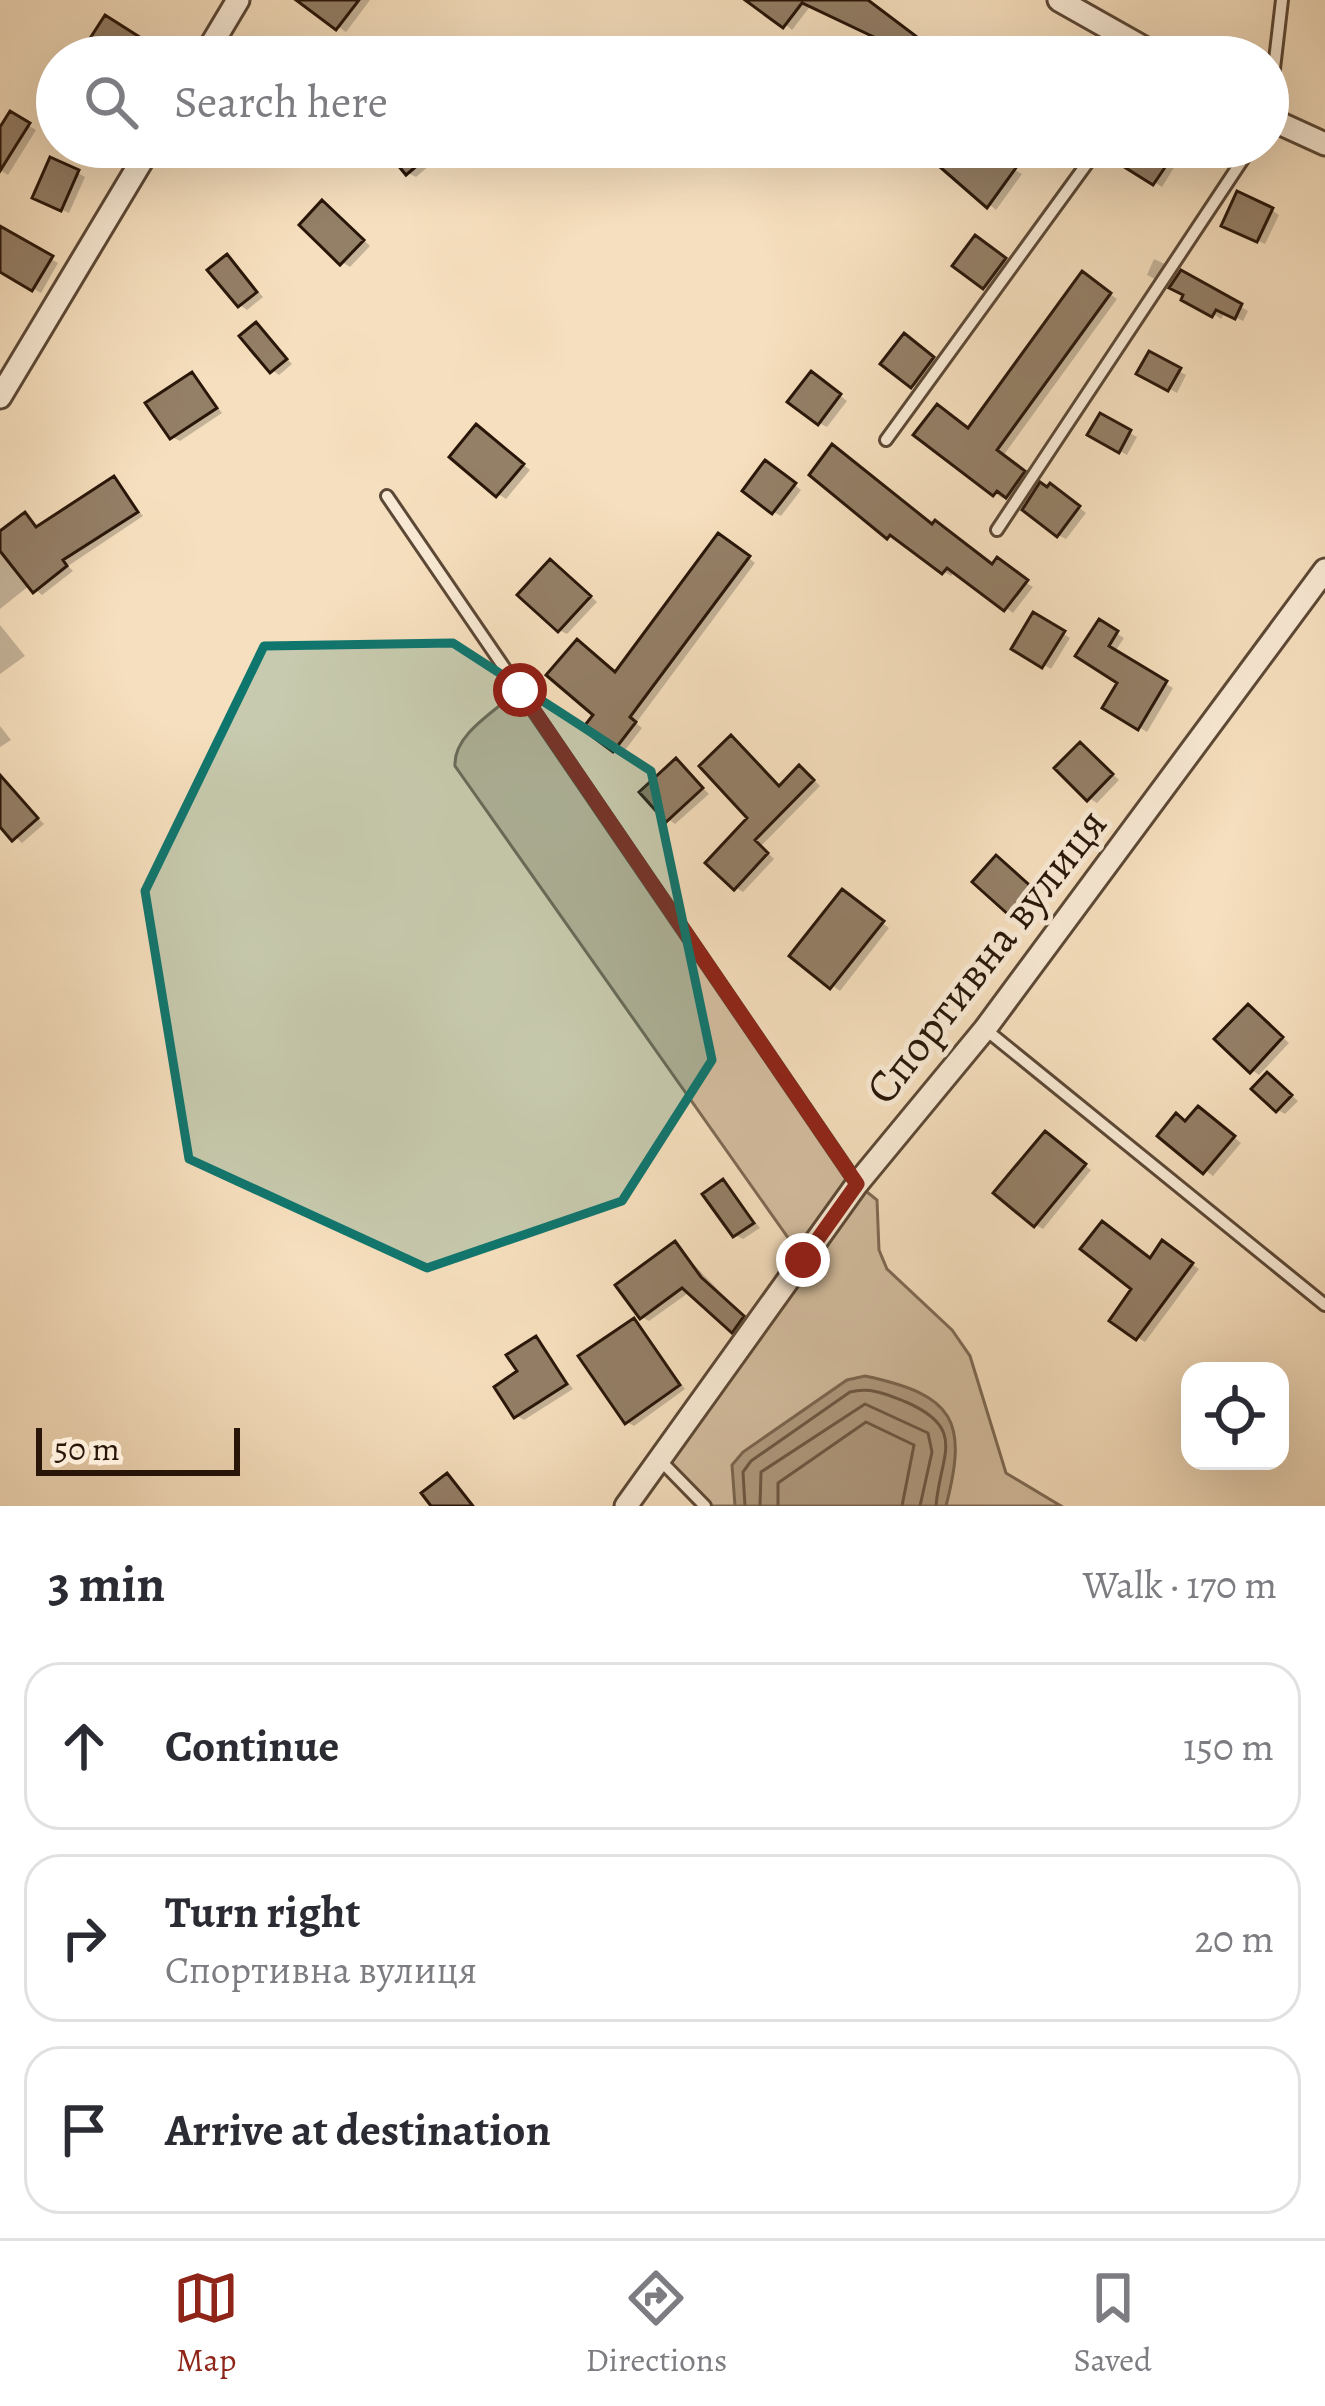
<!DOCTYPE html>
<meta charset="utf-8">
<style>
:root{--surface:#fff;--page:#f7f7f7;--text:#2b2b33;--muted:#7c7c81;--line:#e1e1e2;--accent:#8f2418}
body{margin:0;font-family:Alegreya,serif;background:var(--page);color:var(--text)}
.controls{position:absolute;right:36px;bottom:36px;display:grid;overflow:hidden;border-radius:24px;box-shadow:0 12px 48px #0002}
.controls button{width:108px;height:108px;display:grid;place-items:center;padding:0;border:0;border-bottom:3px solid var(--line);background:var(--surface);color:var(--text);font:60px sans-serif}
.scale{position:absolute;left:36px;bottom:30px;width:204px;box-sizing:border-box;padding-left:12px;border:6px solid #291609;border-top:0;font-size:33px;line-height:42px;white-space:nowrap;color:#291609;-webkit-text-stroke:9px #f9ead5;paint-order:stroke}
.stop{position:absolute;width:36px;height:36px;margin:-27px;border:9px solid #8f2418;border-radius:50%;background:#fff}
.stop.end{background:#8f2418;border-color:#fff;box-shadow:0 3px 12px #0008}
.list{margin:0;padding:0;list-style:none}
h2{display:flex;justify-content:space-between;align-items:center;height:156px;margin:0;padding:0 48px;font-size:51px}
h2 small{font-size:39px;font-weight:400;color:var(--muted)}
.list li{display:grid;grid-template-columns:78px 1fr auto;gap:36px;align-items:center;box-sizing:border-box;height:168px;margin:0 24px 24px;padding:0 24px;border:3px solid var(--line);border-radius:36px}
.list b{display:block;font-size:45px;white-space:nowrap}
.list p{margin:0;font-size:39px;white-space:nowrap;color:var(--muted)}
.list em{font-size:39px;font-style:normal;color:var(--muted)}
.icon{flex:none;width:66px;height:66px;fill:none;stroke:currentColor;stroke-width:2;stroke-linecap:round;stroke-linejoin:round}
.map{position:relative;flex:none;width:1325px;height:1506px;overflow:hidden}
.search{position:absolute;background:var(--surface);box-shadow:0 12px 48px #0002;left:36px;right:36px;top:36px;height:132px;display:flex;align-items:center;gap:30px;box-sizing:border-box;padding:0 42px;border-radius:66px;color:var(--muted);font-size:45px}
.sheet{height:732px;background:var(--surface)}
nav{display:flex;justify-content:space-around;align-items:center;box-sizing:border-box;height:168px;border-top:3px solid var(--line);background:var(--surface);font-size:33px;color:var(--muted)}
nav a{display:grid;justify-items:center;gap:6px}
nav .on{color:var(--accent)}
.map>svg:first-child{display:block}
.green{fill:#d3bd9f;stroke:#7e6a54;stroke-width:3}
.water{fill:#b09b80;stroke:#7a6650;stroke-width:3}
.shadow{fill:#0003}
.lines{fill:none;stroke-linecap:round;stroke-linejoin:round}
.shore{stroke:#6c5844;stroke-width:3}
.building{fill:#947f67;stroke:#291609;stroke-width:3}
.service-casing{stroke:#5c4836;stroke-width:16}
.minor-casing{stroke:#5c4836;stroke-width:27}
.service{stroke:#f9ead5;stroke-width:10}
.minor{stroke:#f9ead5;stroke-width:21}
.route{stroke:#8f2418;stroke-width:15}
.marked{fill:#0f766e;fill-opacity:0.2;stroke:#0f766e;stroke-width:9;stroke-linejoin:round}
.labels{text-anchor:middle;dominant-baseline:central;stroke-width:10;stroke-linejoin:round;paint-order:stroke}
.street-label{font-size:45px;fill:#291609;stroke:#f9ead5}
</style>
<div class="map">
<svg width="1325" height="1506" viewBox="0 0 1325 1506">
<rect width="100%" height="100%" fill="#f6dfbe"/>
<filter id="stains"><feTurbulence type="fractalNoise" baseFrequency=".00167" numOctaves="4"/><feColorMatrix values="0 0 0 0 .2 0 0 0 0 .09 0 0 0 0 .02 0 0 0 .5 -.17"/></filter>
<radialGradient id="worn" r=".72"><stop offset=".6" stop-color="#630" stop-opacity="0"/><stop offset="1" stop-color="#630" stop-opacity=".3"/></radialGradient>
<path class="green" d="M519,690l338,494 20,16 2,50 8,19 65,61 18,26 36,117 55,33h-356l-46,-47 144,-200 -348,-493c-2,-32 42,-56 64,-76z"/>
<path class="water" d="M865,1376c90,19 103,45 81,130h-211l-3,-41 11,-13 104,-72z"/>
<path class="shadow" d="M324,0h46l-24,32 -30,-21z
M757,0h50l5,4 -20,26z
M828,0h33l13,6 53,40 -5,6 7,5h-50l3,-18z
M11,115l25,15 -28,45 -8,-5v-37z
M313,147h35l-19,15z
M398,147h41l5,6 -28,24 -8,-4z
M935,147h41l46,27 -26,36 -64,-55z
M1048,147h47l-16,22z
M1125,147h21l29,19 -13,21 -45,-28z
M78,173l7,4 -16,36 -26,-12z
M331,209l39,37 -20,21 -8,-5z
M1272,210l7,5 -14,29 -32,-15z
M0,229l58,34 -17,30 -41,-24z
M983,244l29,21 -20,26 -7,-4z
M228,257l35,40 -16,13 -7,-5z
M1154,259l11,5 -10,15 -8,-4z
M1182,274l66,37 -5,10 -18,-9 -4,7 -48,-32z
M1090,280l27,19 -114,157 28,21 -16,23 -10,-6 -3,4 -85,-64 53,-2z
M256,326l36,38 -13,11 -7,-5z
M912,342l28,21 -20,26 -8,-4z
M1150,355l36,20 -9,18 -37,-21z
M192,375l30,38 -42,28 -8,-4z
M819,379l28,22 -20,26 -8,-4z
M1101,417l36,20 -10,18 -36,-21z
M484,432l46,38 -24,29 -8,-5z
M773,468l28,22 -20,26 -7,-4z
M813,475l121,52 99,60 -20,26 -58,-42 -4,5 -62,-40z
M114,480l29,36 -75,50 5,5 -31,24 -12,-10 -30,24v-75l25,-19 14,13z
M1058,491l28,22 -20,26 -8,-4z
M727,541l28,22 -119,160 6,5 -20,26 -8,-4 3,-76z
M559,567l38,35 -30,32 -8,-4z
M1034,616l36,22 -19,31 -36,-21z
M1100,623l24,15 -10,15 59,35 -26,44 -41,-25 15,-25z
M0,625l25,31 -25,18z
M0,726l11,14 -11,7z
M732,739l49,49 26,-15 13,13 -59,60 13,13 -31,33 -8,-5 17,-69z
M1088,750l31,30 -22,23 -8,-5z
M676,762l33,32 -34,30 -7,-5z
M10,790l34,34 -22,19 -22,-21v-23z
M1004,864l37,32 -20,23 -8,-5z
M850,897l39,31 -49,63 -47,-35z
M1256,1012l33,31 -30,32 -7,-5z
M1275,1080l23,21 -13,13 -7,-4z
M1206,1114l35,29 -28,33 -52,-40z
M1053,1139l38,31 -48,59 -7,-4z
M723,1183l37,45 -17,11 -8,-4z
M675,1245l75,78 -9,12 -50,-44 -42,30 -7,-4z
M1171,1249l28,20 -54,73 -32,-21 38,-60z
M634,1322l51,67 -51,37 -7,-4z
M536,1339l37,50 -49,31 -7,-4z"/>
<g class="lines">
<path class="shore" d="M745,1506l-2,-34 8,-11 99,-69c21,-5 36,2 56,10 62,27 34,53 30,104
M760,1506l1,-34 104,-68 63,29 4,19 -12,54
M778,1506v-23l88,-61 48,23 -12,61"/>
</g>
<path class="building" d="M296,0h63l-23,30z
M745,0h123l53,40 -13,17h-43l13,-18 -76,-36 -19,25z
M105,15l66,42h-93z
M10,111l20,12 -30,48v-44z
M383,147h56l-33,28z
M917,147h114l-44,61z
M1109,147h41l20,13 -17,25 -48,-30z
M50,157l29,13 -18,41 -29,-13z
M1237,191l36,17 -16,34 -36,-16z
M322,200l42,40 -24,25 -41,-40z
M0,226l53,30 -21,35 -32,-19z
M975,235l31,23 -23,31 -31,-23z
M227,254l30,38 -19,15 -31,-37z
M1181,270l61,34 -7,15 -19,-9 -4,7 -31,-17 2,-5 -14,-7z
M1082,271l29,22 -114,157 28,21 -19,27 -9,-7 -4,5 -80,-61 24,-31 31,24z
M256,322l31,37 -17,14 -31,-37z
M904,333l30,24 -23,31 -31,-24z
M1149,351l32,17 -13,23 -32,-17z
M811,371l30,23 -23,31 -31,-23z
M192,372l25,36 -47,31 -25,-36z
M1100,413l31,17 -12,23 -32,-18z
M476,424l48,40 -28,33 -47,-40z
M832,444l100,80 3,-4 57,44 5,-7 31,23 -24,31 -57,-43 -5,6 -52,-39 -3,4 -78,-64z
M765,460l31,23 -24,31 -30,-23z
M114,476l24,36 -75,48 4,6 -34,27 -33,-42v-20l25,-19 11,15z
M1040,482l7,5 3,-4 30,23 -23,31 -35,-27z
M718,533l32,23 -120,161 6,5 -23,30 -31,-23 11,-14 -47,-40 31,-36 38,33z
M550,559l41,37 -33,36 -41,-37z
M1033,612l32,19 -23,37 -31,-19z
M1099,619l19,12 -9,15 58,35 -29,49 -36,-22 15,-25 -42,-27z
M731,735l48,51 20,-21 15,15 -59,60 13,13 -34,37 -29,-27 42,-45 -48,-52z
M1080,742l33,32 -26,27 -33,-33z
M676,758l27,30 -37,34 -27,-30z
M0,775l38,43 -26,23 -12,-14z
M996,855l39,35 -24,27 -39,-35z
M842,889l42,32 -54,68 -41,-33z
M1248,1004l35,33 -33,36 -36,-34z
M1267,1072l25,23 -16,17 -25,-23z
M1198,1106l37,30 -32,38 -46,-38 19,-23 9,8z
M1045,1131l41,33 -52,63 -41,-34z
M723,1179l31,44 -21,14 -31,-43z
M1102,1221l48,37 12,-18 31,23 -57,77 -27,-19 22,-32 -51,-40z
M675,1241l26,36 43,39 -12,17 -50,-45 -42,31 -25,-34z
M634,1318l46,67 -55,39 -47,-68z
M536,1336l31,48 -53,34 -20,-31 23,-16 -11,-16z
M447,1473l26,33h-42l-10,-13z"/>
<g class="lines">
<defs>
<path id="service" d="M1268,120l14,-120
M886,440l213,-293
M387,496l470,688
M997,530l254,-383
M985,1029l340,276
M659,1459l46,47"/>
<path id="minor" d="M1059,0l101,57
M204,57l34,-57
M1268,118l57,26
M0,397l150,-250
M626,1506l231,-322 128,-155 340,-459"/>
</defs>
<use href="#service" class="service-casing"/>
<use href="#minor" class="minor-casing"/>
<use href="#service" class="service"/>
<use href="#minor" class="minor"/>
</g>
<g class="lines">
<path class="route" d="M520,690l337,494 -54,76"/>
</g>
<path class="marked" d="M453,643l198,128 61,289 -90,141 -195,67 -238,-109 -44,-268 119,-245z"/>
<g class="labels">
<g class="street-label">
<text transform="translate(986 956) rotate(-52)">Спортивна вулиця</text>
</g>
</g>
<rect width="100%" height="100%" filter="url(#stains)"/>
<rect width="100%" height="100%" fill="url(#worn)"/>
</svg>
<div class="controls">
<button><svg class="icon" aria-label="locate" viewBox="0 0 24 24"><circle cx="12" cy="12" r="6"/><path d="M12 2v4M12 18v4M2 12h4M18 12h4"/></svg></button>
</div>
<div class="scale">50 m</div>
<div class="stop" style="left:520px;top:690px"></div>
<div class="stop end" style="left:803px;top:1260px"></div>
<div class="search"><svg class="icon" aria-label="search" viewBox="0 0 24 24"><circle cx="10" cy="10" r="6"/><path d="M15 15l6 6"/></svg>Search here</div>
</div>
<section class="sheet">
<h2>3 min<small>Walk · 170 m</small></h2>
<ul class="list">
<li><svg class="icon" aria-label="ahead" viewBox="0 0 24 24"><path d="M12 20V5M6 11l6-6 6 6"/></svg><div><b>Continue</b></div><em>150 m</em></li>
<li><svg class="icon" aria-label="right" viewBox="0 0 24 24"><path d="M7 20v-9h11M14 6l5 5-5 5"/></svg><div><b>Turn right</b><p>Спортивна вулиця</p></div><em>20 m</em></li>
<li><svg class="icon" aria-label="arrive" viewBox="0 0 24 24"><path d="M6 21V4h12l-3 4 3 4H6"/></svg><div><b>Arrive at destination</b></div></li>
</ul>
</section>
<nav>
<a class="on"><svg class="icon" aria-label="map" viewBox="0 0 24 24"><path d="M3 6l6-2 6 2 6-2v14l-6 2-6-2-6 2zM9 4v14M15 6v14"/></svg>Map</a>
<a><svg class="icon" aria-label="directions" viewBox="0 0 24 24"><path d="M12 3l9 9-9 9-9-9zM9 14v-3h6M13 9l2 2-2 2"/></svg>Directions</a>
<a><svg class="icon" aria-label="saved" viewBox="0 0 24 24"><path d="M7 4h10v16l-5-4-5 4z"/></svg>Saved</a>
</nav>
